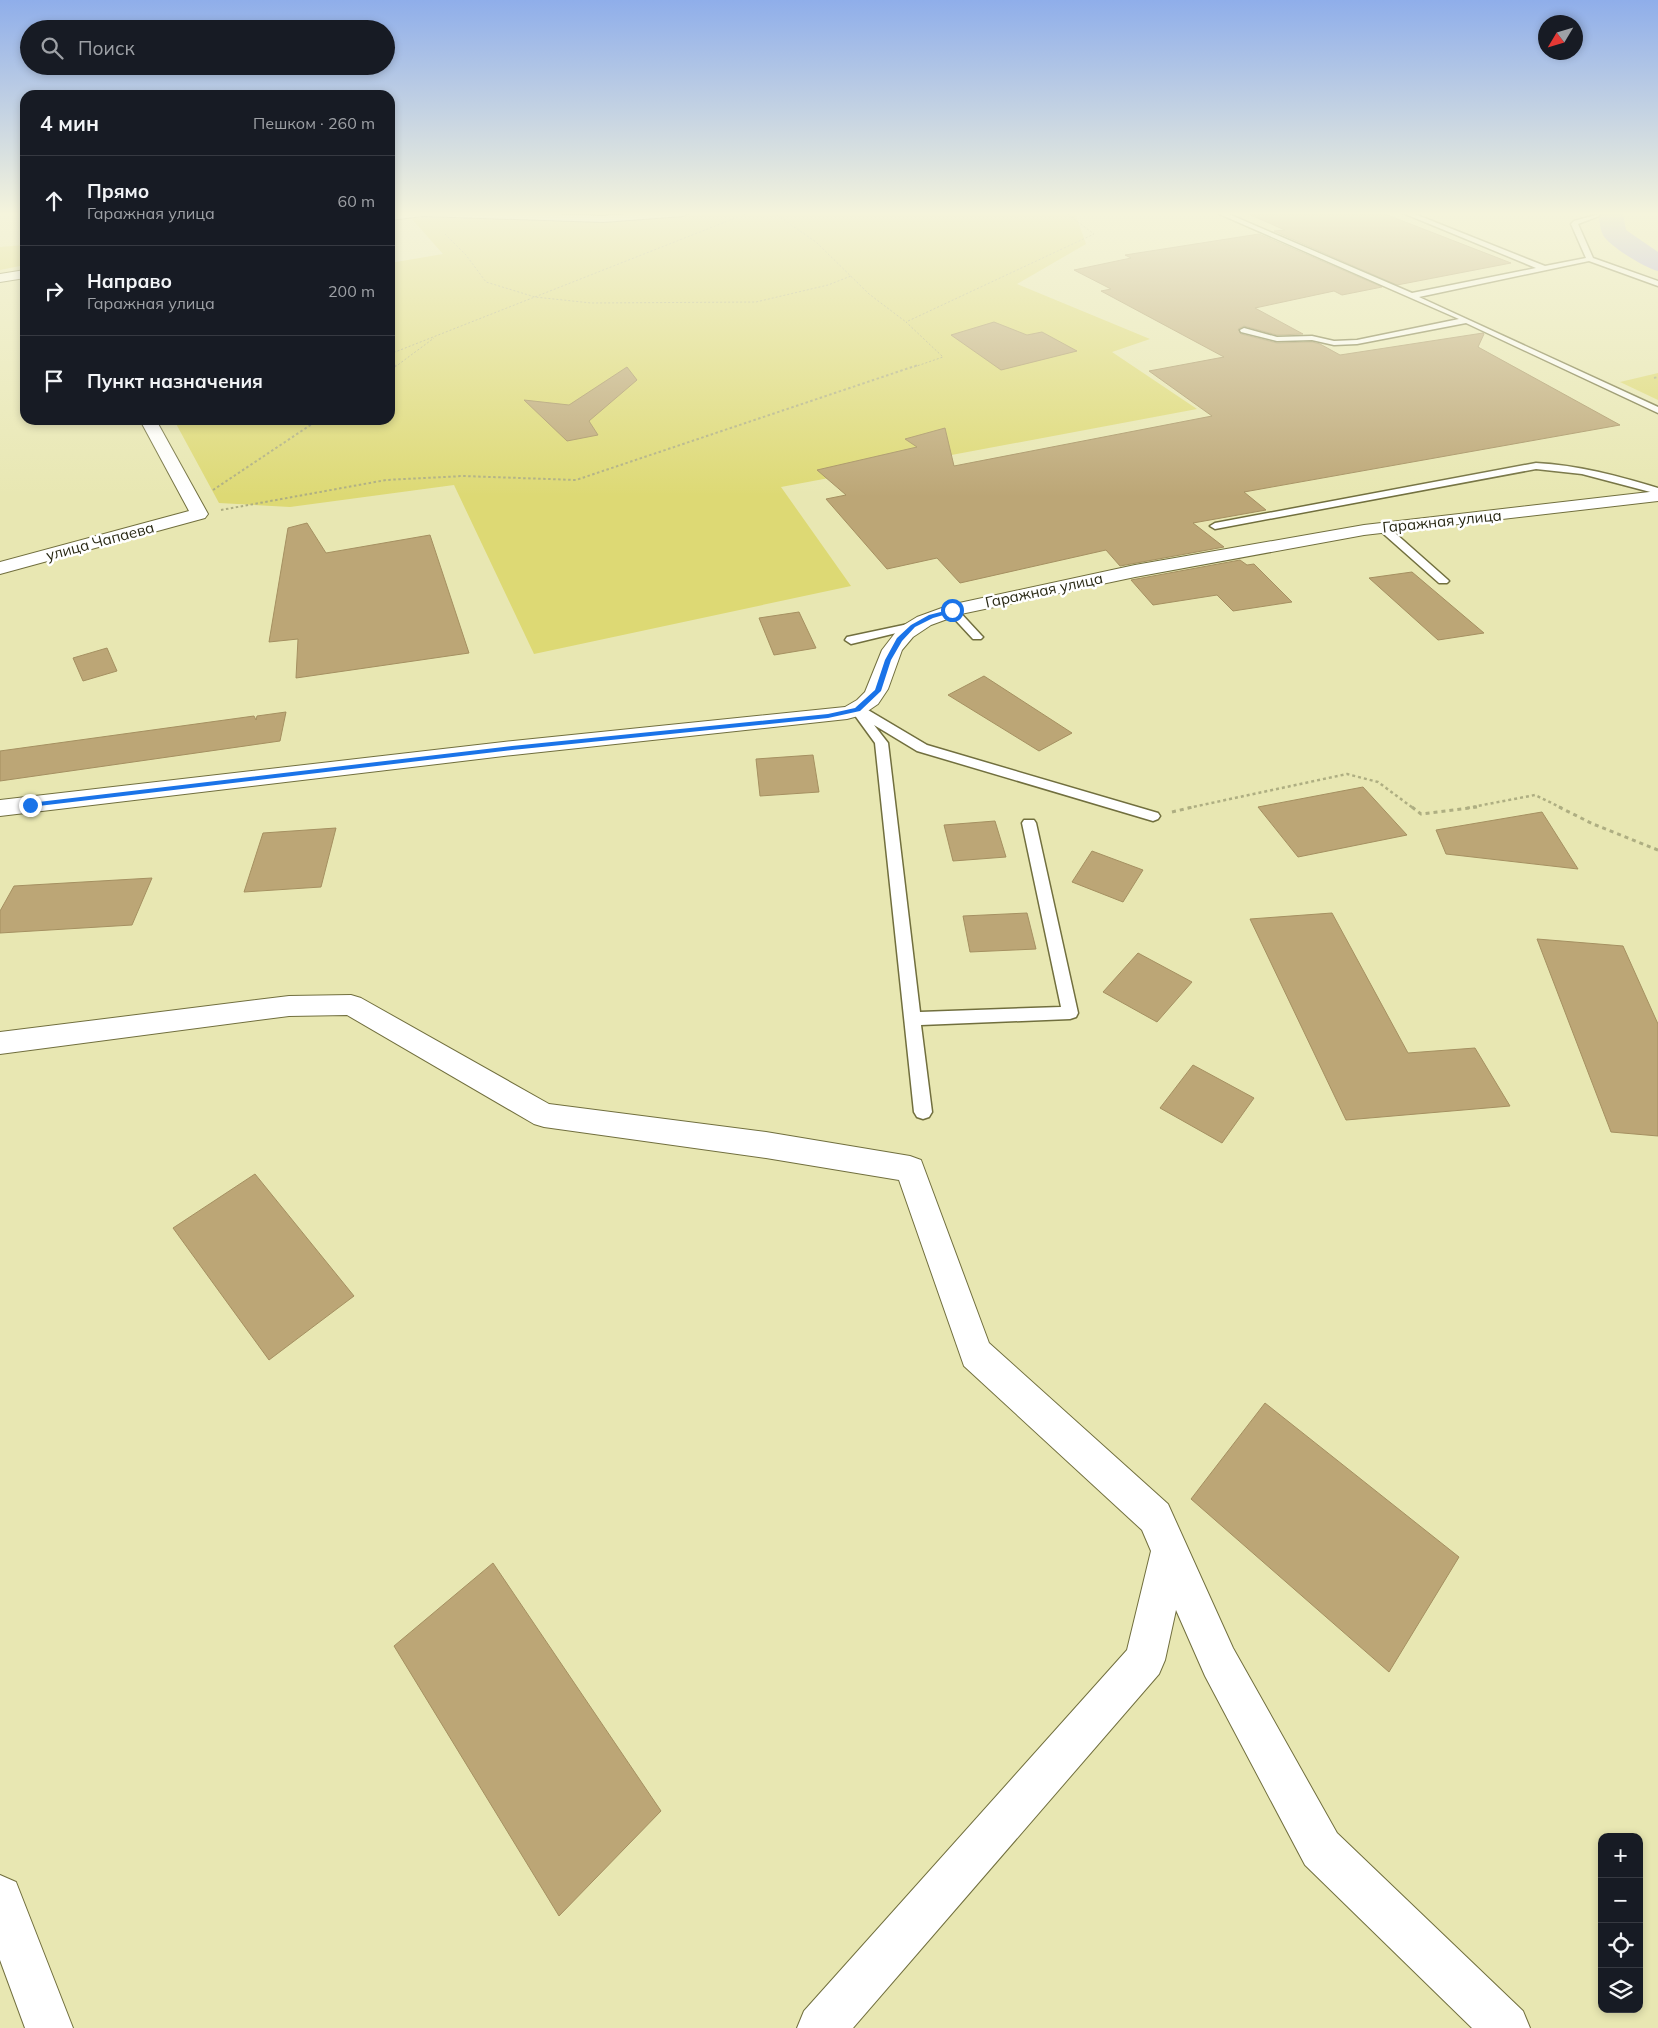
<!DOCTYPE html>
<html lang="ru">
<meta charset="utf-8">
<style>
:root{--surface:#171b24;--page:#242831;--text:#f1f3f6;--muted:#9ea1a6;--line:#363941}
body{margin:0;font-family:Mulish,sans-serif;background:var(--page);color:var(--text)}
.controls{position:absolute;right:15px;bottom:15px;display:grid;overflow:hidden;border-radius:10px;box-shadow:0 2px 8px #0003}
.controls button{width:45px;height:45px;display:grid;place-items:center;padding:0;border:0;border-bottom:1px solid var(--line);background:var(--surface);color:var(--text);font:25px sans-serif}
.compass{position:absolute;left:1538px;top:15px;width:45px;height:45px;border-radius:50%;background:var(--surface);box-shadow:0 2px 8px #0003;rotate:232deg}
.stop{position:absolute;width:15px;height:15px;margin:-11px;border:4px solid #1a73e8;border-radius:50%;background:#fff}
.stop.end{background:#1a73e8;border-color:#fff;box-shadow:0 1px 5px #0008}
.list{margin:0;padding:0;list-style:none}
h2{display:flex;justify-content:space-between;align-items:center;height:65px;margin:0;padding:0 20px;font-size:21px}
h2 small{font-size:16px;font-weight:400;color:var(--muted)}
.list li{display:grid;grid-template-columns:32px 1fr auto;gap:15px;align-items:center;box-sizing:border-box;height:90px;padding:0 20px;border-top:1px solid var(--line)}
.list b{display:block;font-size:19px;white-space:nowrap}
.list p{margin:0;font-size:16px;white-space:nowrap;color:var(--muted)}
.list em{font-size:16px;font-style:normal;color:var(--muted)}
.icon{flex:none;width:28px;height:28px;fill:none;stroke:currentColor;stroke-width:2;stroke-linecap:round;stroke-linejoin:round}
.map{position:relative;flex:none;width:1658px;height:2028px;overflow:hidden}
.search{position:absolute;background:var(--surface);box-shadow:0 2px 8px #0003;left:20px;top:20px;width:375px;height:55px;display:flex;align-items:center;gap:12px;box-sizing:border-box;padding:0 18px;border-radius:28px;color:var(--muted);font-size:19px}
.panel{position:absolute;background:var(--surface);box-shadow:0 2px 8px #0003;left:20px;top:90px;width:375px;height:335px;border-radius:15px}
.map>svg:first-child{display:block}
.green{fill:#ddd974}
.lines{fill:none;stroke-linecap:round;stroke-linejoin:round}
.river{fill:#aba6ec;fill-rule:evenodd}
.building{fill:#bca676;stroke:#a59061}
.lane-casing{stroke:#716f3e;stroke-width:3}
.street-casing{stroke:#716f3e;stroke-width:2}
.secondary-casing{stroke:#716f3e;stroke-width:2}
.path-far3{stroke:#aeae82;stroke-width:1;stroke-dasharray:2 2;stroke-linecap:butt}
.path-far2{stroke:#aeae82;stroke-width:2;stroke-dasharray:2.5 2.5;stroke-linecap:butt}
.path-far1{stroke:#aeae82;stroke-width:2.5;stroke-dasharray:3 3;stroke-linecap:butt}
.path{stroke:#aeae82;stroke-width:3;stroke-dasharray:4 4;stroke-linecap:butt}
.lane{fill:#fff;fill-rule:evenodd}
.street{fill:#fff;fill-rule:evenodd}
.secondary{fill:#fff;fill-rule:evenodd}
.route{fill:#1a73e8}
.labels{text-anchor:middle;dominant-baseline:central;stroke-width:5;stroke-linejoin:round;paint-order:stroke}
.far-street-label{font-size:15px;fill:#282813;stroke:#fff}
</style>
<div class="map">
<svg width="1658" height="2028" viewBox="0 0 1658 2028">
<rect width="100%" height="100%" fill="#e8e7b2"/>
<path class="green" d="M730,213h350l-4,3 10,28 -69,40 133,55 -38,13 85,57 -416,78 70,99 -317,68 -80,-169 -164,22 -71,-4 -45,-83h216v-157l53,-9 -32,-36 192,3z
M25,245v20l-25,5v-23z
M1658,373v27l-38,-18z"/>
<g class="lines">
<path class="river" d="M1596,213h27l3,17 32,22v19c-13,-3 -49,-25 -55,-36 -4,-8 -2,-14 -7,-22z"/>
</g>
<path class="building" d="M1246,213h136l129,50 -114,22 -123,-54 11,-1z
M1259,234l123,53 -40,8 -8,-4 -79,17 48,26 -26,1 -33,-9 -6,3 3,5 36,9 35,-1 8,2 20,11 143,-22 1,1 -6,13 142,78 -376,67 22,18 -73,13 31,24 -104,19 -14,-16 -146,33 -23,-25 -50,11 -61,-70 20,-4 -29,-25 100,-23 -12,-8 40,-11 9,38 258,-50 -63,-45 75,-14 -123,-66 10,-2 -37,-19 57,-12 -6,-3z
M994,322l33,13 15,-3 35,19 -76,19 -50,-35z
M627,367l10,13 -48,41 9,14 -31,6 -43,-41 45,5z
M307,523l19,30 104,-18 39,118 -173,25 2,-39 -29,3 19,-114z
M1240,560l7,5 7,-1 38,38 -59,9 -16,-16 -64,10 -22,-25z
M1412,572l72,61 -46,7 -69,-62z
M799,612l17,36 -42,7 -15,-37z
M107,648l10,23 -34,10 -10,-23z
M984,676l88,57 -33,18 -91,-56z
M286,712l-6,29 -280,40v-30l254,-35 2,4 1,-4z
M813,755l6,37 -59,4 -4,-37z
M1363,787l44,48 -109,22 -40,-50z
M1542,812l36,57 -132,-15 -10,-24z
M995,821l11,36 -53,4 -9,-36z
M336,828l-15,59 -77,5 19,-59z
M1092,851l51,19 -20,32 -51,-20z
M152,878l-20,47 -132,8v-22l14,-25z
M1027,913l9,36 -66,3 -7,-36z
M1332,913l76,140 67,-5 35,58 -164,14 -96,-201z
M1537,939l86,7 35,78v112l-47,-4z
M1138,953l54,29 -35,40 -54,-30z
M1193,1065l61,33 -32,45 -62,-35z
M255,1174l99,122 -85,64 -96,-132z
M1265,1403l194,154 -70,115 -198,-173z
M493,1563l168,248 -102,105 -165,-270z"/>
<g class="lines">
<defs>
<path id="lane" d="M1217,213h9l186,80 124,-25 -133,-55h9l133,53 41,-8 -15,-34 3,-3 25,-7v2l-21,8 15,34 65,23v5l-69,-25 -170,36 239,110v6l-192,-90 -109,21 -23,1 -22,-5 -35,1 -36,-9 -1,-2 4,-2 33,9 35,-1 22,5 23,-1 102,-21z
M1536,463c42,2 82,13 122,25v6l-76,-20 -46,-5 -321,60 -5,-3 5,-3z
M1382,524l4,1 61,54 2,2 -2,2h-8l-61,-54 -1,-2 1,-2z
M952,607l4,1 25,27 2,2 -2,2h-8l-25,-27 -2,-2z
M913,623l4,1 2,2 -2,2 -66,16 -6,-4 2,-3z
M857,706l11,4 59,35 231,68 2,3 -2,3 -5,2 -236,-70 -43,-26 14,18 32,269 141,-5 -39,-184 2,-3h10l2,3 42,190 -2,4 -6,2 -149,6 11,87 -3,5 -6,2 -6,-2 -3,-5 -39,-369 -24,-33z"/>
<path id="street" d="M395,213h129l79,3 35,-3h51l-6,3 -80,6 -180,-6 -33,4v-6z
M25,270v8l-25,4v-8z
M140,420h16l52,94 -3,4 -205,56v-12l189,-51z
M351,995l10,3 188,106 217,28 144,24 11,4 68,183 179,161 65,144 104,185 186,178 7,17h-58l-167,-163 -100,-189 -29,-66 -11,50 -6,14 -306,354h-56l7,-17 323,-361 24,-99 -9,-21 -178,-164 -65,-186 -133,-22 -222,-31 -10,-3 -187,-109 -58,1 -289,38v-22l289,-36z
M0,1875l16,7 57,146h-48l-25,-68z"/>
<path id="secondary" d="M1658,491v10l-294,34 -229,42 -174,37 -30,11 -18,12 -11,13 -14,39 -10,15 -16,11 -15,4 -334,36 -513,61v-16l513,-59 332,-34 12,-7 8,-8 17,-42 17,-22 18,-11 33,-12 185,-40 229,-40z"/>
</defs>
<use href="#lane" class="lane-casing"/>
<use href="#street" class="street-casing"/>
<use href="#secondary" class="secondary-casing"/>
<path class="path-far3" d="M774,213l42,29 53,52 37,28
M445,234l21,21 20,27 49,15 56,6 165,-1 72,-17 23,-9
M390,354l358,-141
M395,367l39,-29
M914,367l29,-10 -37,-35 188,-88 -28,-21"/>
<path class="path-far2" d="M390,370l6,-5
M1654,378l4,-1
M213,490l105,-70
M221,510l165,-30 77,-4 113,4 342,-115"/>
<path class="path-far1" d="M1188,808l159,-34 31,8 35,26
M1467,808l68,-13 27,13"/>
<path class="path" d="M1412,807l9,7 56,-7
M1559,807l34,17 65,26
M1172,812l21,-5"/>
<use href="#lane" class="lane"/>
<use href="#street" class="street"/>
<use href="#secondary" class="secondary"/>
</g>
<linearGradient id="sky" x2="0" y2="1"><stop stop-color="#8faeea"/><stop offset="0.43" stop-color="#f5f4dc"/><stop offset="1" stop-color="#f5f4dc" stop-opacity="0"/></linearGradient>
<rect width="1658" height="497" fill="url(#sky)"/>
<path class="route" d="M952,609l2,3 -21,6 -18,9 -13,14 -11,19 -10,31 -21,20 -32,7 -316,32 -482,57 -3,-2 3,-2 482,-57 316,-32 27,-6 20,-18 10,-30 12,-22 14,-13 18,-10z"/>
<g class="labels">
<g class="far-street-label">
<text transform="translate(1442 521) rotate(-6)">Гаражная улица</text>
<text transform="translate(100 541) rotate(-15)">улица Чапаева</text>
<text transform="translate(1044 590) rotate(-12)">Гаражная улица</text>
</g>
</g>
</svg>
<div class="controls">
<button>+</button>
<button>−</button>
<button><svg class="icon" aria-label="locate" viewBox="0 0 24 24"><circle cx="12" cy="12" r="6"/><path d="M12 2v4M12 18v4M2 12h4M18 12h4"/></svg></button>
<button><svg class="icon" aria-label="layers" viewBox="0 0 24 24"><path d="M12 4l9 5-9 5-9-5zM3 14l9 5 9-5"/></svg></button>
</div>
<svg class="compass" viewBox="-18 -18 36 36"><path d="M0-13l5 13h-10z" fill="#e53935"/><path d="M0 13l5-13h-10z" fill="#9ea1a6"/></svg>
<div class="stop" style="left:952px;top:610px"></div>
<div class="stop end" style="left:30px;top:805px"></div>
<div class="search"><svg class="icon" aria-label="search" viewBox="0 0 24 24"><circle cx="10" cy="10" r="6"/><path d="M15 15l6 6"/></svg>Поиск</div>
<section class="panel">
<h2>4 мин<small>Пешком · 260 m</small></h2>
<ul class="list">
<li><svg class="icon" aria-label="ahead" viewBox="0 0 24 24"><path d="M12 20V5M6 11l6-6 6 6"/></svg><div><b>Прямо</b><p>Гаражная улица</p></div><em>60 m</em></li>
<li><svg class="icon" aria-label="right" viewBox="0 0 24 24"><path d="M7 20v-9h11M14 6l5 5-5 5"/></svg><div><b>Направо</b><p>Гаражная улица</p></div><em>200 m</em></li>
<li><svg class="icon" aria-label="arrive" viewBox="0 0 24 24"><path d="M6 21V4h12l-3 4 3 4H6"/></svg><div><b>Пункт назначения</b></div></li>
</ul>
</section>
</div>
